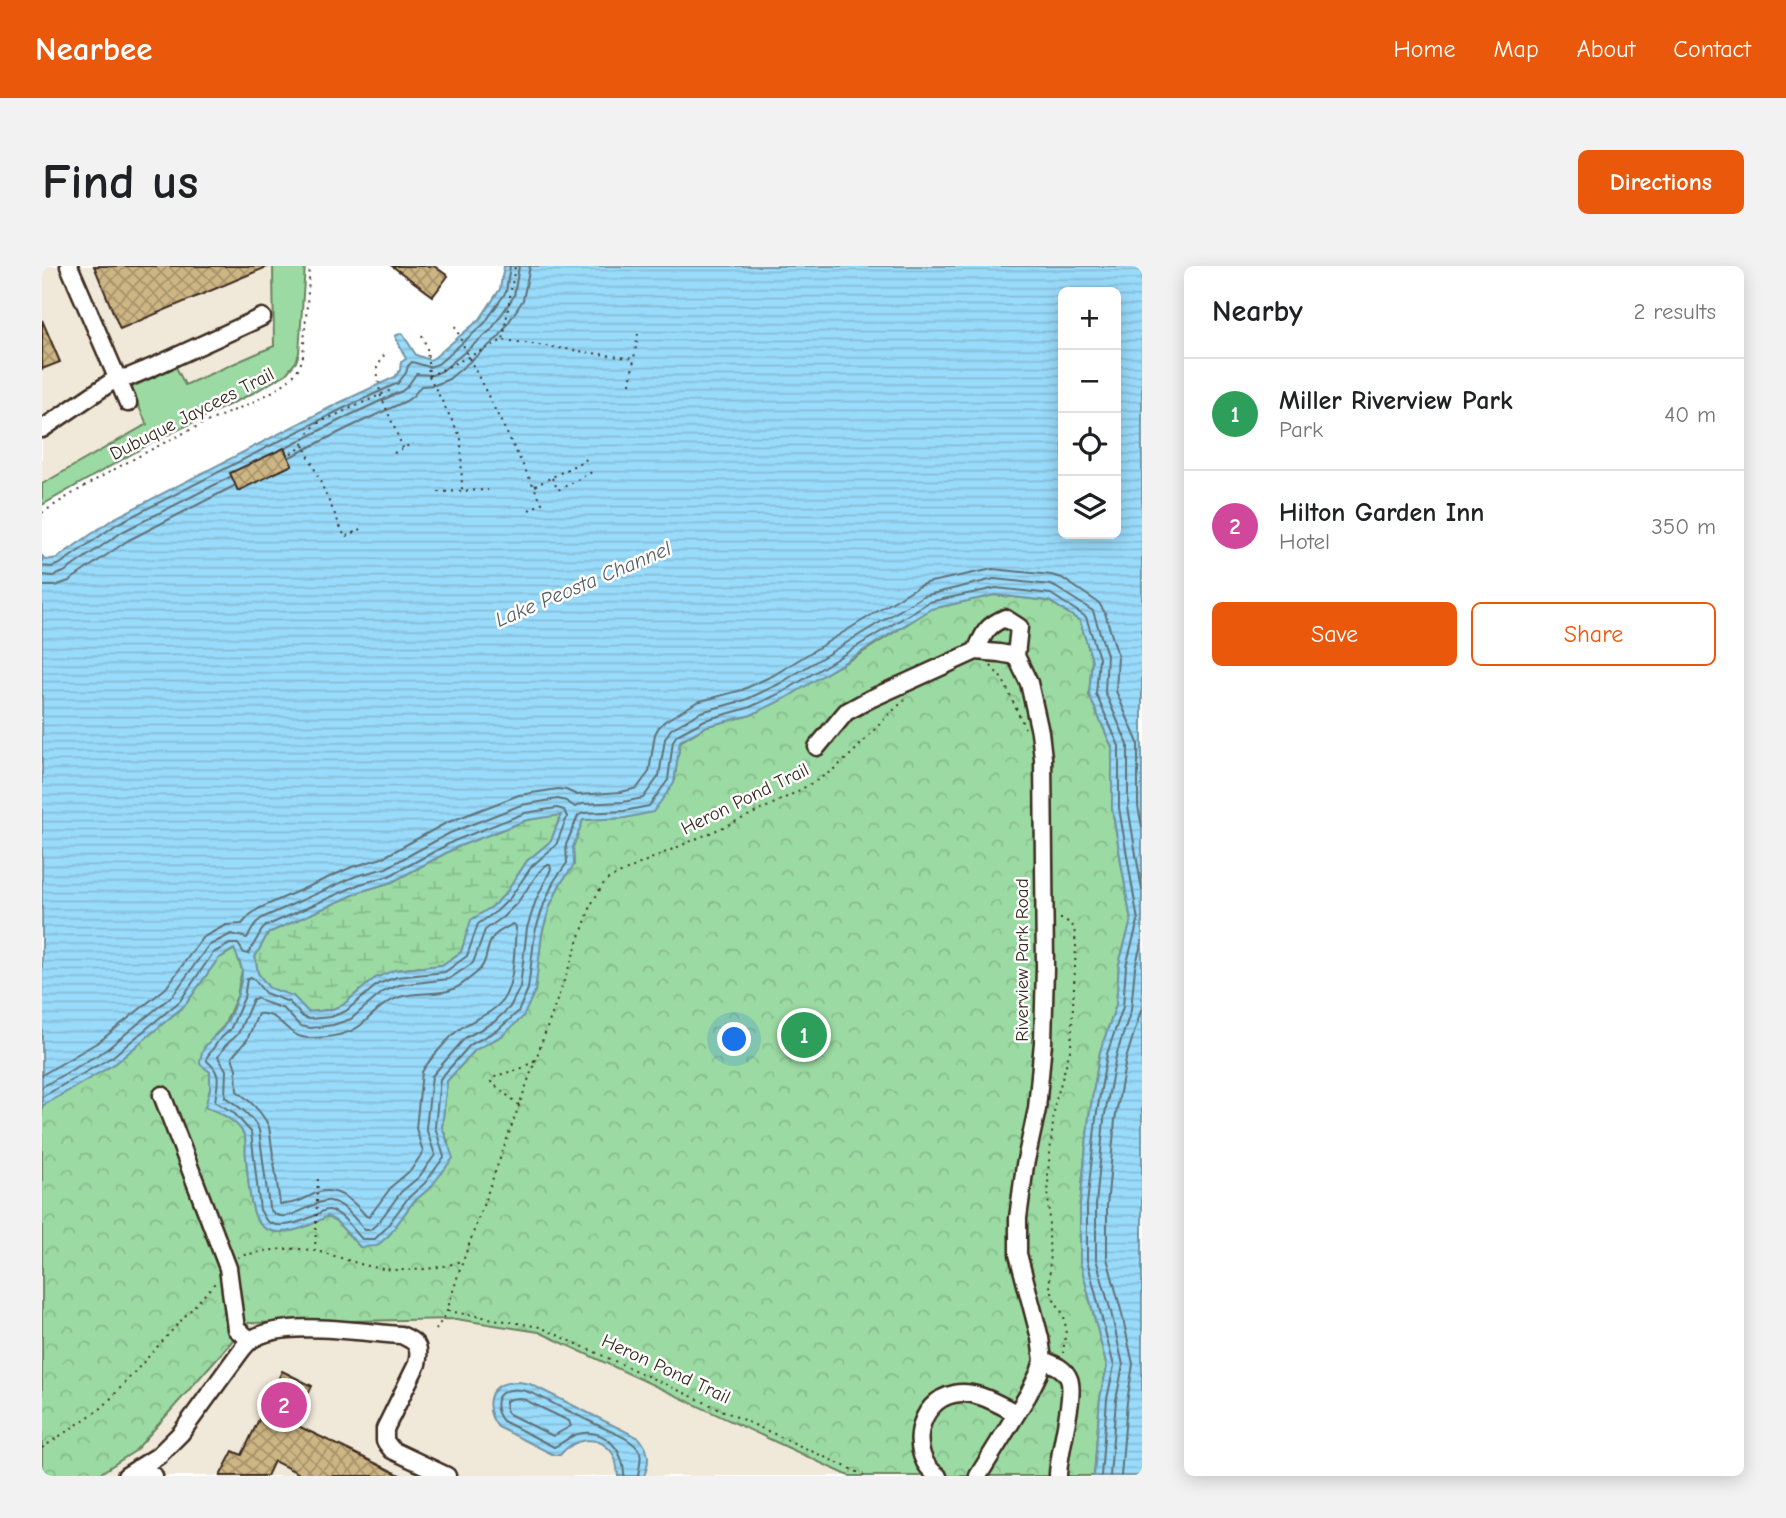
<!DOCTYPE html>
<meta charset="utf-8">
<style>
:root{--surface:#fff;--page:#f2f2f2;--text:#202124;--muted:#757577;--line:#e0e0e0;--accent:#ea580c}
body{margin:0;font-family:"Comic Neue",sans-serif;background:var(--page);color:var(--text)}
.controls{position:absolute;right:21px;top:21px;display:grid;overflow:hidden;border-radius:10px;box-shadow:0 4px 18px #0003}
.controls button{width:63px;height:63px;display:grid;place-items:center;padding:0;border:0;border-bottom:2px solid var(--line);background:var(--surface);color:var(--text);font:35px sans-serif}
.you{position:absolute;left:693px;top:774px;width:24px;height:24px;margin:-18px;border:5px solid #fff;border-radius:50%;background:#1a73e8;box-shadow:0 0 0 10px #1a73e833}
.badge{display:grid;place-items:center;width:46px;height:46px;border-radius:50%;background:var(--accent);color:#fff;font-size:23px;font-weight:700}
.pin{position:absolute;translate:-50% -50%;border:4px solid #fff;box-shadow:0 2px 7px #0006}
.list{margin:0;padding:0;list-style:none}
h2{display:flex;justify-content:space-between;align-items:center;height:91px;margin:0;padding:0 28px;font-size:30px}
h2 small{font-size:23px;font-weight:400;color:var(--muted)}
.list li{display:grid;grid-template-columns:46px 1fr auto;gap:21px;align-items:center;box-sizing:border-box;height:112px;padding:0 28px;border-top:2px solid var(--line)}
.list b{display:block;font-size:26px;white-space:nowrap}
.list p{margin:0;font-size:23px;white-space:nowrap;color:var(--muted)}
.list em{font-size:23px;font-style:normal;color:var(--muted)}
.actions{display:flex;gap:14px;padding:21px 28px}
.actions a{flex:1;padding:16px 0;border:2px solid var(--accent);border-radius:10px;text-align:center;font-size:24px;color:var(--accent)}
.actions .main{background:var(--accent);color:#fff}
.icon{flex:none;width:38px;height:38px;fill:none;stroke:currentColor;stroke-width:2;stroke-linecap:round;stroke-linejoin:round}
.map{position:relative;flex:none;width:1100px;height:1210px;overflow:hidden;border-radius:10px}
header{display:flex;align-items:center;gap:42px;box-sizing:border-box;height:98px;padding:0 35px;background:var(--accent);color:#fff}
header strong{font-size:33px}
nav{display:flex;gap:38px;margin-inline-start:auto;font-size:24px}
.intro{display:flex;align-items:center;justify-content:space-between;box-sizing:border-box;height:168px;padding:0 42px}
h1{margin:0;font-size:49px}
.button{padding:18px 32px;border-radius:10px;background:var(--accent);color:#fff;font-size:24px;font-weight:700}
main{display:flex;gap:42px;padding:0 42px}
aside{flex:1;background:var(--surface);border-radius:10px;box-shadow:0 4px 18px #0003}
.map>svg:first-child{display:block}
.built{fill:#f0e9da}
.grass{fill:#9bdaa3;stroke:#6b8260;stroke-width:2}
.wetland{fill:url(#wetland-marsh);stroke:#6b8260;stroke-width:2}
.park{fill:url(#park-crowns);stroke:#6b8260;stroke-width:2}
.water{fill:url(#water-rules);stroke:#7394a3;stroke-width:2;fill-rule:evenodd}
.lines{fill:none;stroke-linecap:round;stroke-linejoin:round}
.shore{stroke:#617176;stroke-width:2}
.building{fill:url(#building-cross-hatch);stroke:#3b2a1e;stroke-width:2}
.minor-casing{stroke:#3b2a1e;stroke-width:21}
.path{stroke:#3b2a1e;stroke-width:2;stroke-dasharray:2 5;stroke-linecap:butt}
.minor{stroke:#fff;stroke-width:16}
.path-bridge{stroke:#3b2a1e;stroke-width:2;stroke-dasharray:2 5;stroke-linecap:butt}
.labels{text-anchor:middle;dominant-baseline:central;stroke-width:5;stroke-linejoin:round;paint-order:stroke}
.street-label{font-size:19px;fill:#3b2a1e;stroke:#fff}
.water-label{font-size:21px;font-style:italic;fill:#575f60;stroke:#fff}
</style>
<header>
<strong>Nearbee</strong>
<nav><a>Home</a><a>Map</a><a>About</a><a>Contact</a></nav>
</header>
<div class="intro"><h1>Find us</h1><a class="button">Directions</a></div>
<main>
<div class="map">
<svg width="1100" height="1210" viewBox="0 0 1100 1210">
<defs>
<pattern id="wetland-marsh" width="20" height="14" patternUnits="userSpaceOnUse" patternTransform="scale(1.75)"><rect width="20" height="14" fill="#9bdaa3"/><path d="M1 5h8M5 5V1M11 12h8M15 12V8" fill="none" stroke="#86bb8c"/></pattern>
<pattern id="park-crowns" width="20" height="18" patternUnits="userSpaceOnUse" patternTransform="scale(1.75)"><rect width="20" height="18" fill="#9bdaa3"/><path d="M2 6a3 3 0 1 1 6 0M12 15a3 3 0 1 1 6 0" fill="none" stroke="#86bb8c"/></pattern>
<pattern id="water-rules" width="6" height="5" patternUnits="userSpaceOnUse" patternTransform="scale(1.75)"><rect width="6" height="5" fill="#99dbfb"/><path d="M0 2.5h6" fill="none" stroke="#85bcd7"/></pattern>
<pattern id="building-cross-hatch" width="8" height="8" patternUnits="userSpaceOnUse" patternTransform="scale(1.75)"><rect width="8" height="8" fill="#cdb584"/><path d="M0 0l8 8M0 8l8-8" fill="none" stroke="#a8936b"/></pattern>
</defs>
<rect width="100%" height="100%" fill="#fff"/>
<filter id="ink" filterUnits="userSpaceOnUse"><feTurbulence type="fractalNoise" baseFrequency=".0143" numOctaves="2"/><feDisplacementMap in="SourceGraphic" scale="14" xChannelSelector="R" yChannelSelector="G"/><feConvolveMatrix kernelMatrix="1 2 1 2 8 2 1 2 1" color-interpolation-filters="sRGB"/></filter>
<g filter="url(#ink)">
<path class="built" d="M0,0h249l-6,81 -243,137z
M414,1053l83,13 310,144h-753l39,-25 113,-128z"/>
<path class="grass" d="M231,0h32l-6,87 -3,9 -10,12 -33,19 -100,49 -111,63v-21l105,-60 -17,-36 46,-21 9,18 89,-39z"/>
<path class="wetland" d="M519,548l-10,27 -24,20 -21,32 -13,13 -21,14 -11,32 -19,13 -47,5 -36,21 -16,14 -13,5 -22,2 -15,-16 -24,-8 -11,-15 -3,-16 13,-24 94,-42 30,-9 65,-35 70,-27z"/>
<path class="park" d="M952,329l55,6 31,20 12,39 -3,35 23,52v61l19,113 -12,43 -3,41 -16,47 -11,65 -9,88v56l27,106 -7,31 -6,78h-245l-310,-144 -83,-13 -208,4 -113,128 -39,25h-54v-370l74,-43 69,-58 33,-46 17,-10 7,21 -5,26 -13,30 -10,10 -4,53 -4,18c12,4 34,15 38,28 3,6 1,15 2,22 2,15 3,58 15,68 16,16 50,1 66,-9l9,5 24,26 30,-13 23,-32 17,-14 18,-46 -6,-15 5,-46 28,-31 28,-15 32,-44 7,-58 8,-27 10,-22 14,-19 -1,-18 10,-27 42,-2 49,-35 6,-41 27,-16 44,-11 106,-59 74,-47z"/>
<path class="water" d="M462,0h638v1210h-48l6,-78 7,-31 -27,-106v-56l9,-88 11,-65 16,-47 3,-41 12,-43 -19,-113v-61l-23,-52 3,-35 -12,-39 -31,-20 -54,-6 -64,14 -145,89 -35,17 -44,11 -27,15 -6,42 -21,29 -28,6 -42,2 -10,27 1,18 -14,19 -10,22 -8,27 -7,58 -12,26 -20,18 -28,15 -28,31 -5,46 11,31 -23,30 -17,14 -23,32 -13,12 -17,1 -24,-26 -9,-5c-16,10 -50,25 -66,9 -12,-10 -13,-52 -15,-68 -1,-7 1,-16 -2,-22 -5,-13 -26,-24 -39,-28l5,-18v-17l-10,-8c0,-17 12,-25 23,-36 8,-10 20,-44 19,-58 -1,-6 -5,-14 -8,-21l-16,10 -33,46 -69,58 -74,43v-550l4,4 11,-2 56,-39 226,-116 56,-26 5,-7 1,-8 5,-3 -11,-23 7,-3 14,22 14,5 5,-3 45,-38 20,-30zM1021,26h53v242h-53zM519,549l-10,26 -24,20 -21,32 -13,13 -22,14 -10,32 -19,13 -47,5 -20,8 -32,27 -13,5 -22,2 -15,-16 -24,-8 -11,-15 -3,-16 13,-24 94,-42 30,-9 65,-35 70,-27z
M477,1116l11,2 109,54c11,13 11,23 5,38h-26c-1,-7 -1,-16 -5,-22 -14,-21 -39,-16 -53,1h-6l-56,-28c-10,-12 -14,-33 3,-42 5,-3 12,-2 18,-3z"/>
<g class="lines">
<path class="shore" d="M244,182l60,-31 56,-26 5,-4 9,-13 16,1 10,-4 49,-41 23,-34 5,-30
M248,191l60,-30 56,-26 7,-5 8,-10 14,-1 14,-6 50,-42 24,-37 7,-34
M0,300l9,1 9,-3 57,-40 225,-115 56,-26 8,-10 2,-7 4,-4 17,5 9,-3 46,-40 22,-32 4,-26
M0,309l11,1 11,-4 58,-40 108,-55
M0,320h13l14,-5 58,-40 107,-55
M504,599h4l1,4 -15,31 -9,28 -7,59 -10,20 -16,15 -29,16 -33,38 -6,52 9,27 -16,22 -18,15 -23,31 -8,7h-5c-11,-11 -19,-26 -35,-29 -16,-3 -49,31 -61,6l-10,-77c-7,-15 -21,-24 -34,-33l1,-27 -8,-13 7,-11 13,-12 15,-35 4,-1 7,4 20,7 16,17 11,2 22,-3 18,-6 32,-27 16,-7 50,-6 24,-16 12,-33 18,-13 14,-14 22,-31z
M470,658l3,1 1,3c-2,21 -1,56 -14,73 -10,13 -28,18 -41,27 -10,7 -33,33 -39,44l-6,56 7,24 -12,18 -19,16 -23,31 -3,-1c-13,-16 -32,-33 -54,-21 -10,5 -20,10 -32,9l-11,-77c-6,-15 -20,-27 -32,-36l-1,-22 -4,-12 15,-17 11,-26c23,-3 28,24 51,24 17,0 38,-2 52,-13 12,-10 22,-23 39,-28 15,-5 32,-2 48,-6 10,-2 20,-11 27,-17 15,-11 9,-27 19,-38 4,-5 13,-8 18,-12z
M0,809l58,-34 66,-53 36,-50 24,-13 16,-1 8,-9 8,-6 94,-42 30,-9 64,-35 73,-28 39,-6 8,1 11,5 44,-3 16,-4 12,-16 6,-38 4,-7 6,-6 32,-19 45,-12 32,-15 143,-88 9,-4 67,-14 58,6 11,3 37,25 6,10 13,43 -2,35 22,52v63l4,21
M0,821l64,-37 67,-55 35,-49 23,-12 16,4 9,-15 6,-5 94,-42 30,-8 64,-35 71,-28 37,-6 8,2 9,6 7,-3 41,-2 20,-4 16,-22 6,-37 6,-10 30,-17 44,-12 34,-16 144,-88 71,-17 57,6 6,3 36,23 14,44 -2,37 23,53v62l14,83
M0,831l70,-40 68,-56 33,-48 17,-9h8l6,9 4,1 14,-24 4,-4 94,-42 29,-8 65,-35 71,-28 32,-5 7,2 3,7 -11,28 -24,21 -22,32 -13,13 -19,13 -11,32 -22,16 -48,5 -19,7 -32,27 -15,6 -22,2 -6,-2 -14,-15 -24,-9 -12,-15 -3,-1 -3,2 -3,19 -14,32 -11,10 -12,17v4c16,13 10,23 8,41l18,10 18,20 9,78c1,1 5,9 6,10 11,11 35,2 48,-4 5,-2 9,-7 15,-6 13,2 24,20 33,29h13l10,-10 23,-31 17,-15 19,-26 -9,-30 5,-48 30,-34 29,-16 19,-17 10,-23 7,-57 9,-28 10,-23 13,-18 -1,-18 12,-29 5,-3 41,-2 25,-5 19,-26 5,-39 4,-6 28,-15 43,-12 35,-16 146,-90 67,-14 55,6 35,23 13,41 -3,36 23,52v62l19,113 -12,45 -3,41 -16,47 -11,64 -9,87v55l27,106 -7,33 -6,77
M476,1132l7,2 44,21 2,5 -18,10 -44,-22 -3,-3v-10l4,-2z
M582,1210c0,-25 -18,-49 -46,-42 -9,2 -16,10 -24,13l-51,-26c-5,-6 -8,-13 -6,-21 3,-11 19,-12 28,-9 12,3 24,11 36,16 21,11 43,21 64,31 21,13 16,18 13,38
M1068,1210l6,-76 7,-35 -12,-53 -15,-53v-54l8,-86 12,-63 15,-46 4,-43 7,-26
M1079,1210l6,-74 6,-38 -12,-54 -14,-52v-52l8,-86 11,-61 16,-52"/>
</g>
<path class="building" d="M52,0h175l-149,63z
M350,0h42l14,10 -15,20z
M0,54l18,42 -18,7z
M242,182l8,17 -54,26 -8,-18z
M240,1105l30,15 -18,38 108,52h-105l1,-3 -24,-12 -7,15h-47l13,-25 9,4z"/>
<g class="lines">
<defs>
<path id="minor" d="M27,0l59,137
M0,163l75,-51 12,-1 24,-10 109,-50
M934,385c8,-18 10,-25 29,-33l14,9 -3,29
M775,481l29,-35 24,-13 106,-48 23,2 17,3 13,27 11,49 3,26 2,209 -2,75 -6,67 -12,56 -7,53v36l22,84 3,22 -4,13 -11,22 -50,81
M120,829l66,173 8,61 15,11
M1001,1094c10,4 22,8 26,19 7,17 -11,74 -11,97
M96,1202l16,8
M84,1210l32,-20 23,-23 59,-81c3,-4 7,-9 11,-12 31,-22 113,-7 150,-5 16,7 20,11 16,29l-32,65v12l7,9 55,26
M896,1210c-31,-20 -21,-75 16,-82 21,-5 44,10 62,19"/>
</defs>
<use href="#minor" class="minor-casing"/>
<path class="path" d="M413,60l13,30 74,147 -13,7
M380,69l5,13 2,28 32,62 1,53
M462,74l130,19
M342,89l-7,13 3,26 23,54
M387,110l74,-36 12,-74
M588,118l8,-50
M352,187l19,-10
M510,212l6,12 36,-19
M493,220l52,-27
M396,226l50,-2
M0,247c50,-33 103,-61 156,-87 28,-13 69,-27 92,-47 6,-5 11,-14 13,-23l7,-90
M319,263l-16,8 -43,-96 14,-17 75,-34
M949,400l12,14 22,48
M1018,653h4l10,8 2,19 -5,101 -16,57 -7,68 2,114 4,13 10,17 2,13 -3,24
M477,839l-28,-23 5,-6 26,-8 15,-9
M273,985l3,-76
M196,992l1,-2c20,-4 40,-8 60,-7 26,1 48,13 74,18 19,4 40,4 60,1 11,-2 21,-3 30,-9
M406,1045l92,16 326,149
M394,1064l11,-19 11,-36 134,-372 13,-22c71,-37 149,-62 217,-104 34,-20 55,-56 86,-79
M0,1182l61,-41 112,-124"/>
<use href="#minor" class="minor"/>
<path class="path-bridge" d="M249,187l18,-9"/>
</g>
</g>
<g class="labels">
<g class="street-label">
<text transform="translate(150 148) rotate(-27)">Dubuque Jaycees Trail</text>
<text transform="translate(703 533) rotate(-26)">Heron Pond Trail</text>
<text transform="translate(980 694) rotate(-90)">Riverview Park Road</text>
<text transform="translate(624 1103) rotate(25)">Heron Pond Trail</text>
</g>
<g class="water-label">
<text transform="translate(541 318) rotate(-23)">Lake Peosta Channel</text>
</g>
</g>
</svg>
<div class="controls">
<button>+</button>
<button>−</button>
<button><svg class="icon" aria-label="locate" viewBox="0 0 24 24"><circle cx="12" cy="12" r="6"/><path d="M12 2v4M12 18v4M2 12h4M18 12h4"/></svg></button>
<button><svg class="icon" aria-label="layers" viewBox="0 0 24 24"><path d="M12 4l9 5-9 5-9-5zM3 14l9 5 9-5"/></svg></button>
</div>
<div class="you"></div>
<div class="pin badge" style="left:762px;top:769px;background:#2e9e5b">1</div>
<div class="pin badge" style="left:242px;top:1139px;background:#d1479c">2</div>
</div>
<aside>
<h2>Nearby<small>2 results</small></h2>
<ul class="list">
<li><span class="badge" style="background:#2e9e5b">1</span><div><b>Miller Riverview Park</b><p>Park</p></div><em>40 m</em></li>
<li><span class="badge" style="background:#d1479c">2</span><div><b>Hilton Garden Inn</b><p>Hotel</p></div><em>350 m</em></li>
</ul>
<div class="actions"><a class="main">Save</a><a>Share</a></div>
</aside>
</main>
